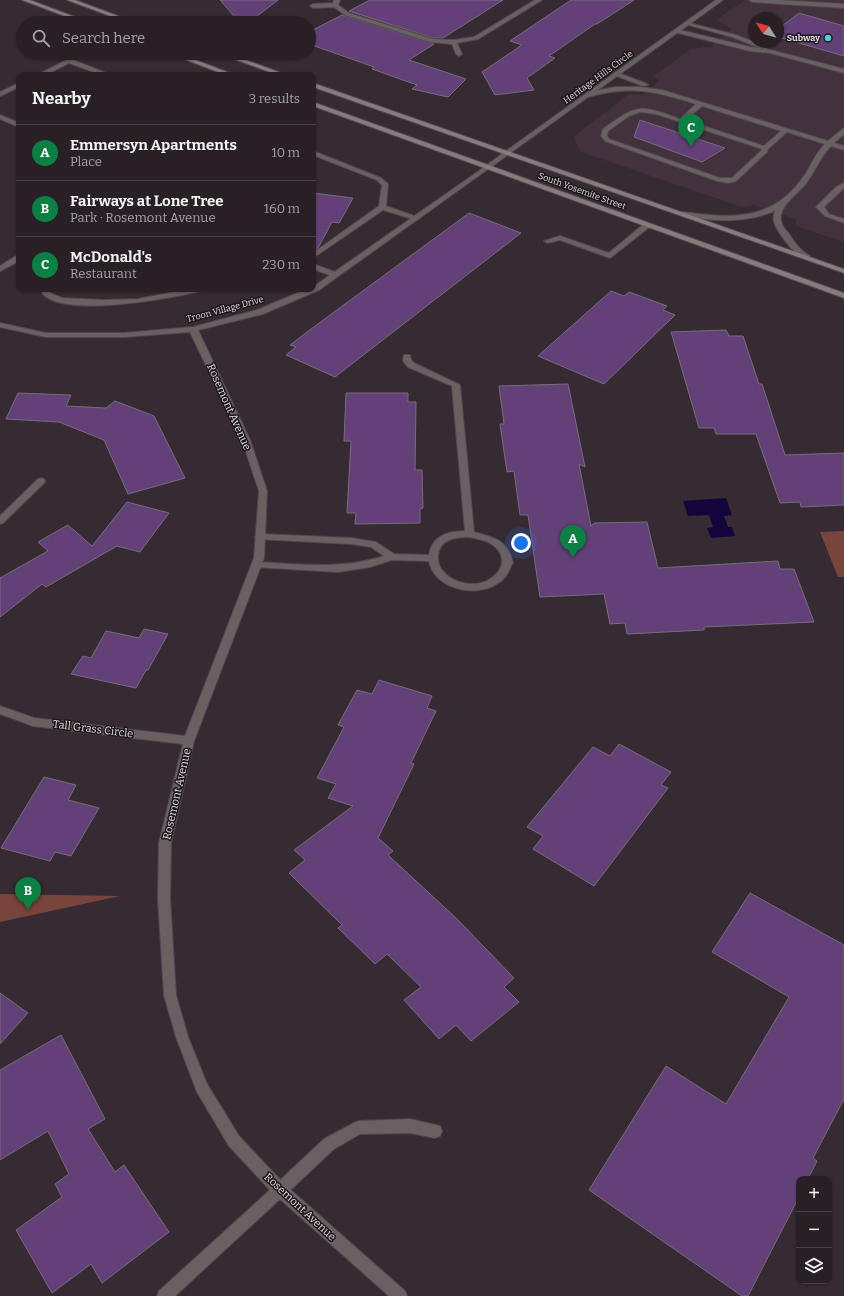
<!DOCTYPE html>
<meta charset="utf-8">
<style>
:root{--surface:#292026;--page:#352d32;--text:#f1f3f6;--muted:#a5a3a7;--line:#453e43;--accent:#0b8043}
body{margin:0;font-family:Bitter,serif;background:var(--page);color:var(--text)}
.controls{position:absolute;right:12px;bottom:12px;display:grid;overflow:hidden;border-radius:8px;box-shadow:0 1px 3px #0004}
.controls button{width:36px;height:36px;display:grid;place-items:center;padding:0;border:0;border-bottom:1px solid var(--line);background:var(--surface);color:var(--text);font:20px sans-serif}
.compass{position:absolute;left:748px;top:12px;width:36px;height:36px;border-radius:50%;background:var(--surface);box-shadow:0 1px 3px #0004;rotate:306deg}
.you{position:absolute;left:521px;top:543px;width:14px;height:14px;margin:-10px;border:3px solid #fff;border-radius:50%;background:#1a73e8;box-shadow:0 0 0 6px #1a73e833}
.badge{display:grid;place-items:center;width:26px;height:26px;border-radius:50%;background:var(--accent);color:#fff;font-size:13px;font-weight:700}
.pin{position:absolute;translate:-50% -33px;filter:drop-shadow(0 1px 2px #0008)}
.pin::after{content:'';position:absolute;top:21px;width:14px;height:12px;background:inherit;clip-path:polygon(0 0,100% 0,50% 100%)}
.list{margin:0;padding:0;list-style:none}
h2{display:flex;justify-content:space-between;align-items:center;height:52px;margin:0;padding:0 16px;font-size:17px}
h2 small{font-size:13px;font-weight:400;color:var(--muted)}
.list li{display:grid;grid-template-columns:26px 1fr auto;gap:12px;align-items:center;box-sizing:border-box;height:56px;padding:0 16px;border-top:1px solid var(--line)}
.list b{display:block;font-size:15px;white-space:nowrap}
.list p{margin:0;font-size:13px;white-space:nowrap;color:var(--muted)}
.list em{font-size:13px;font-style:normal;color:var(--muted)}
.icon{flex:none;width:22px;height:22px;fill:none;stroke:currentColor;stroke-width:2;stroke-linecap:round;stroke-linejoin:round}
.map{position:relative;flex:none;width:844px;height:1296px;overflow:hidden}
.search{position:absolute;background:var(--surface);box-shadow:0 1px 3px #0004;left:16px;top:16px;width:300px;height:44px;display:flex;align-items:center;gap:10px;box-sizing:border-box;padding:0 14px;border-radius:22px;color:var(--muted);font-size:15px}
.panel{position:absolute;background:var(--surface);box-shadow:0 1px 3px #0004;left:16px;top:72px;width:300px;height:220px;border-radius:8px}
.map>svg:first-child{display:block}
.built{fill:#43313e;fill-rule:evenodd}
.green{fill:#78443b}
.water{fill:#13053b}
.building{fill:#634178;stroke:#756d7b}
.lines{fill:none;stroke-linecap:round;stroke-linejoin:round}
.service-casing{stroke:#52474e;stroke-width:2}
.minor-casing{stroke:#52474e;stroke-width:2}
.tertiary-casing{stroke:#52474e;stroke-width:2}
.secondary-casing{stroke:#52474e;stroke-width:2}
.service{fill:#686061;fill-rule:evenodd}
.minor{fill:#686061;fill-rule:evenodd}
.tertiary{fill:#686061;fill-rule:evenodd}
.secondary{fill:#877b7d;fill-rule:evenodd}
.poi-dot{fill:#52cbda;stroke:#1b1619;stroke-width:1.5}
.labels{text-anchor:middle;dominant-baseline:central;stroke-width:3;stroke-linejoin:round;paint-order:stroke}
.far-poi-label{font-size:9px;font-weight:bold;fill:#e1d9de;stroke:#1b1619;text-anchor:end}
.far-street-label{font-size:9px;fill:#e1d9de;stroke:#1b1619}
.street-label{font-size:11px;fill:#e1d9de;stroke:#1b1619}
</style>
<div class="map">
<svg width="844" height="1296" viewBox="0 0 844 1296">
<rect width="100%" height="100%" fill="#372b33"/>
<path class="built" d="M745,0h99v242l-48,-16v-7l-42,-14 -12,2 -161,-55 -8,-15 56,-43 13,1 18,-14 -6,-5 37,-27 19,-2 22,-18 -16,-9zM754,18h24v24h-24z"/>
<path class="green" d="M844,531v46h-6l-18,-45z
M0,894l120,2 -120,26z"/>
<path class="water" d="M726,498l6,17 -8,1 4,11h4l3,9 -24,2 -4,-10 6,-1 -4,-12 -21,1 -5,-15z"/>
<path class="building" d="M220,0h58l-30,23h-8z
M370,0h133l-60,38h-10l-84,-27z
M571,0h63l-37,24h-2l-46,32 6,2 -28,20 7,12 -39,5 -13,-23 40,-27 -12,-4z
M799,13l45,13v30l-66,-19v-8z
M342,15l92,29 -25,16 57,19 -18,18 -36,-8 5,-4 -45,-16 2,-2 -65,-23v-12z
M640,120l85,28 -23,14 -68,-25z
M313,193l40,5 -14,25 -7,-1 -14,26 -5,3z
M469,213l52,20 -186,144 -49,-22 10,-8 -6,-2 21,-16z
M611,291l13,5 5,-4 38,14 -4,4 12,5 -71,69 -66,-28z
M726,330l3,6h14l16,48h3l23,71 59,-2v52l-43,2 -1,-5 -20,1 -24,-69h-40l-2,-6h-15l-28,-96z
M568,384l17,83 -6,-3 12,62 3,-3 53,-1 11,46 120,-7 2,8h14l20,53 -110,5v3l-77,4 -2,-11 -15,1 -6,-30 -64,3 -12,-82h-8l-6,-44 -7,1 -7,-48h4l-5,-38z
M18,393l53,2 -5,11 40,2 9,-7 39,15 31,62 -57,16 -24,-54 -45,-18 -53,-3z
M346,393h62v9h8l-1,68h7l1,38 -3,1v14l-65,1 1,-11h-9l4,-72h-7z
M127,502l42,11 -29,39 -23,-6 -71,41 -4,-3 -42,33v-39l48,-27 -10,-9 30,-17 24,21z
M144,629l24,5 -20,36h-2l-10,18 -65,-14 12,-18 8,2 15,-27 33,7z
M379,680l53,16 -5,12 9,3 -25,52 3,1 -36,74 15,13 -5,4 68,63 58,60 -10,9 15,15 -48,39 -15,-16 -17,14 -35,-39 17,-13 -34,-33 -12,10 -37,-36 4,-3 -53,-52 16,-13 -11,-10 59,-44 -25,-8 8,-14 -19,-6 27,-51 -6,-2 19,-35 15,4z
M619,744l52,28 -10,13 7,3 -74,98 -61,-37 10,-13 -16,-9 66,-80 17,9z
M44,777l32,8 -8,15 31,8 -28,48 -16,-4 -5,9 -49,-13z
M750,893l94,52v154l-31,59 4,3 -9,18h-9v18l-51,99h-6l-153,-106 77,-124 60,38 63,-107 -77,-45z
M0,993l28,20 -28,31z
M61,1035l44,84 -17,10 27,43 9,-7 45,67 -67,51 -11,-19 -39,29 -36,-63 46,-33 -7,-13 14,-10 -21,-43 -48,29v-90z"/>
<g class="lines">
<defs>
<path id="service" d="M749,0h29l66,4v4l-92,-6z
M685,22l51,13 31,12v2l77,20v4l-74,-20 -20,-2 -76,-19 -1,-1 3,-2 74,18 10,1 -28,-11 -47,-13z
M74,53h7l-8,7 38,15h-9l-33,-12 -24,12h-8l30,-15z
M616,72l31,12 1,1 -5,1 -29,-11v-2z
M19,83v4l-19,9v-4z
M615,87h26l21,3 166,51 16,-13v6l-10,9 10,3v4l-13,-4c-11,11 -15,24 -24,36 -8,12 -32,25 -25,42 1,4 5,7 7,10 6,9 11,17 21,22v4c-12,1 -30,-25 -35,-35 -2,-5 -2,-11 1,-15 -25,12 -52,12 -79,8 -6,-1 -13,-1 -18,-4l4,-2c46,6 87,10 118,-32 10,-12 12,-24 24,-36l-38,-12 -19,17 -1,3 -31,29 -8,2 -11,-2 -112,-40 -4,-5 2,-7c35,-25 36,-25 77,-10l16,-15c-42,-13 -64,-19 -108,-7l-3,-2 10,-4zM702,106l79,25 -17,15 -78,-26zM640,112l16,2 106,35v1l-30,28h-12l-111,-39 -2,-3 1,-5 21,-15z
M0,115l19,8v4l-19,-8z
M313,151l68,27 7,6 -2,22 34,12 -4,2 -33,-10 -70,48v-5l66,-47 3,-21 -5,-5 -64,-25z
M844,183v5l-20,19 5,7 15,5v4l-19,-7 -9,-9 20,-20z
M645,223h3l4,2 -42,33 -50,-18 -12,3 -4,-2 16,-5 49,17z
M16,256h3v5l-19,10v-5z
M313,264l25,9 1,2 -4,2 -22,-8z
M45,289h8l-3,4 12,5 42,2 34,-1 51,-10h13l-1,2c-31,7 -137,28 -159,2z
M404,355h6l1,5 3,3 46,22 14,147c21,6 32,7 39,30 -4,9 -7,17 -16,22 -22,14 -63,5 -68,-23l-37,-1 -22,7 -32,5 -85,-5 -2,-2 2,-2 3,-1c44,2 85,8 128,-6l-13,-9 -20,-3 -94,-5 -2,-2 5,-3 91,4 25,4 18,12 35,1c3,-19 19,-24 36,-24l-13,-145 -44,-19 -5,-6zM470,537c6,2 15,3 20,6 16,10 16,26 0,36 -13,9 -37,5 -47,-8 -4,-4 -5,-9 -5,-14 0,-18 18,-20 32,-20z
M410,1119l30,7 2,5 -2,5 -5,2 -25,-5 -50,1 -26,15 -49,46 -5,2 -5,-2 -2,-5 2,-5 49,-46 30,-16 5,-2z"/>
<path id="minor" d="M334,0h6l-2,5 11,8 84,26 21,1 20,-3 61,-37h7l-64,39 -21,4 5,11 -3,2 -3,-2 -4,-10 -22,-2 -85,-27 -11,-8 -21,1 -3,-2 3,-2 20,-1z
M486,166l2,1v2l-169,121 -56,24 -65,16 52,110 17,51 -3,67 -70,183 -23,102 -1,56 6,96 12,42 19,47 32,52 46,49 120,106 2,5h-18l-109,-97 -105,97h-18l2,-5 111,-101 -41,-44 -32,-54 -21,-55 -12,-42 -6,-96 1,-56 24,-99 -150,-18 -33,-12v-8l34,12 151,18 69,-178 5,-67 -17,-51 -52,-108 -66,5h-78l-46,-10v-4l46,10h78l69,-6 64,-17 50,-21h6v-2z
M41,478l3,1 1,2 -1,2 -41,40 -3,1v-8l38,-37z"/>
<path id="tertiary" d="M716,0h7l-235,169h-4v-2z"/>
<path id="secondary" d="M22,0h8l61,23h-8z
M67,0h8l62,23h-8z
M168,53h9l58,22h-9z
M217,53h9l61,22h-9z
M313,83l531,186v4l-531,-186z
M313,102l531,191v5l-531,-192z"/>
</defs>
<use href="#service" class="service-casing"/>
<use href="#minor" class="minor-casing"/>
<use href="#tertiary" class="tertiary-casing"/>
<use href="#secondary" class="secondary-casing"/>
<use href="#service" class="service"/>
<use href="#minor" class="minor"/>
<use href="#tertiary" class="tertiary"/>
<use href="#secondary" class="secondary"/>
</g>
<circle class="poi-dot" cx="828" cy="38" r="4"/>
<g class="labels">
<g class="far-poi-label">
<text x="820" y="38">Subway</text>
</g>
<g class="far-street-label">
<text transform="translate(598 77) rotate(-36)">Heritage Hills Circle</text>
<text transform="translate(582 191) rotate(20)">South Yosemite Street</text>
<text transform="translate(225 309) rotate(-15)">Troon Village Drive</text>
</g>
<g class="street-label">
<text transform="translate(229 407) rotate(66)">Rosemont Avenue</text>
<text transform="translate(93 729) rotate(7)">Tall Grass Circle</text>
<text transform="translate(177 794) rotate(-77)">Rosemont Avenue</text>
<text transform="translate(300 1207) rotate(43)">Rosemont Avenue</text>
</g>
</g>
</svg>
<div class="controls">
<button>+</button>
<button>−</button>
<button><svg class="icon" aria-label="layers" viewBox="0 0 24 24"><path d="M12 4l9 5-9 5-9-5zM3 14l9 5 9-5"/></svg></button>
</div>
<svg class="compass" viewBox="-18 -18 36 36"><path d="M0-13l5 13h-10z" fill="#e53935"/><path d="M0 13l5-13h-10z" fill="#a5a3a7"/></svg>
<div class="you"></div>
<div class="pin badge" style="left:573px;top:558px">A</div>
<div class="pin badge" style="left:28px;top:910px">B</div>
<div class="pin badge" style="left:691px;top:147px">C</div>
<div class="search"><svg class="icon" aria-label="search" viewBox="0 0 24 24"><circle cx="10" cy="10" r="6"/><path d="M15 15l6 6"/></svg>Search here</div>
<section class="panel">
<h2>Nearby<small>3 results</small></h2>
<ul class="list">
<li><span class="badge">A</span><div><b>Emmersyn Apartments</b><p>Place</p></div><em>10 m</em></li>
<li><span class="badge">B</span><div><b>Fairways at Lone Tree</b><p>Park · Rosemont Avenue</p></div><em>160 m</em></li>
<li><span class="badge">C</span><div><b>McDonald's</b><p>Restaurant</p></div><em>230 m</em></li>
</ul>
</section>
</div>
